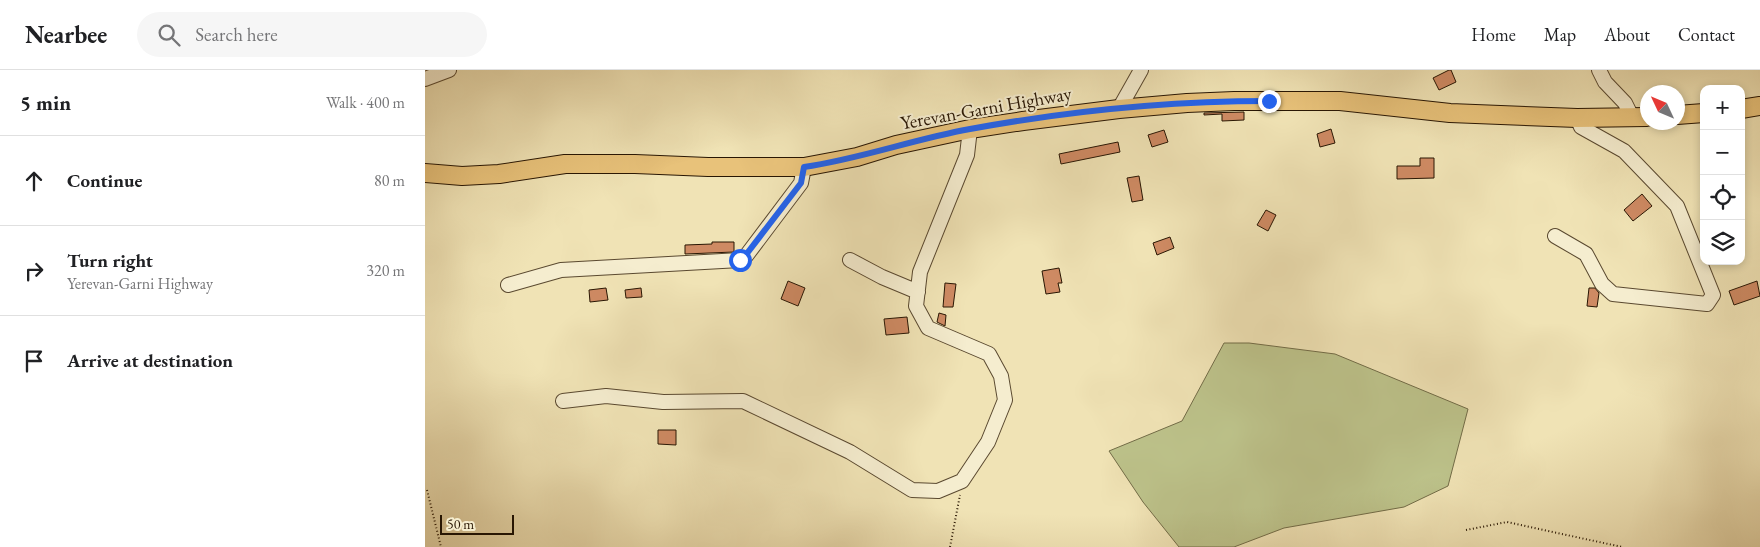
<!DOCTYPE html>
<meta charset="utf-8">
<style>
:root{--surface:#fff;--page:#f6f6f6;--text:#202124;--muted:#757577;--line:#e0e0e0}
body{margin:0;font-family:"EB Garamond",serif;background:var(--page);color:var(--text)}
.controls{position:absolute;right:15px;top:15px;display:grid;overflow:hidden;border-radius:10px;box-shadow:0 2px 8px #0003}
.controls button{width:45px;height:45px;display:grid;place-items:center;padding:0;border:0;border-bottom:1px solid var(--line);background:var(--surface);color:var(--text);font:25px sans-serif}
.compass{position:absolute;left:1215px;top:15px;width:45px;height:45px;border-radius:50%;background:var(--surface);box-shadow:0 2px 8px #0003;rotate:314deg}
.scale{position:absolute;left:15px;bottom:12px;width:74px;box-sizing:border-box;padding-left:5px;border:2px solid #281603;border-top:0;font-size:14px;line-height:18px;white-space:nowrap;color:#281603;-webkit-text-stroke:4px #f5edcf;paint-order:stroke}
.stop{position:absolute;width:15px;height:15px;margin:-11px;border:4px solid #2563eb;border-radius:50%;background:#fff}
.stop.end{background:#2563eb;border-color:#fff;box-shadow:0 1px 5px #0008}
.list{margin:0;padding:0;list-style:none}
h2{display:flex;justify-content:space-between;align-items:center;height:65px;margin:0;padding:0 20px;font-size:21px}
h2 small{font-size:16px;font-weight:400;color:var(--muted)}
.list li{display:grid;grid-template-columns:32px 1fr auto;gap:15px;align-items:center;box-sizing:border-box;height:90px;padding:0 20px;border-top:1px solid var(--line)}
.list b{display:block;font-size:19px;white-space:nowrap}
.list p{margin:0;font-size:16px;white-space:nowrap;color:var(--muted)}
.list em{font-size:16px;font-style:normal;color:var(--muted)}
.icon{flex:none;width:28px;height:28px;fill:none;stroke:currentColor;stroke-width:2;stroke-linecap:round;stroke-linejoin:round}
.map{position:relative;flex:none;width:1335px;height:477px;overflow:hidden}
header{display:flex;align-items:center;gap:30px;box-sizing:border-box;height:70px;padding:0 25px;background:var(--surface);border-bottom:1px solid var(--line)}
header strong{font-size:24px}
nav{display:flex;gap:28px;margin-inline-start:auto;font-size:18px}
.search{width:350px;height:45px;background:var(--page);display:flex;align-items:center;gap:12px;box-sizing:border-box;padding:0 18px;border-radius:28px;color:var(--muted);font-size:19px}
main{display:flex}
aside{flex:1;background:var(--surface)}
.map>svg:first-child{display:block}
.green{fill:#bdc38b;stroke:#726c47}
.building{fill:#ce8a63;stroke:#281603}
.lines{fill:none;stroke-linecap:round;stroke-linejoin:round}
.minor-casing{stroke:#5a4930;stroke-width:16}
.major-casing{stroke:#281603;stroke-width:20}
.path{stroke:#281603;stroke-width:2;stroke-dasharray:1 2.5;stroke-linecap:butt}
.minor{stroke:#f5edcf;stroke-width:14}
.major{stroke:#e8c27a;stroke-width:18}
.route{stroke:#2563eb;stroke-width:6}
.labels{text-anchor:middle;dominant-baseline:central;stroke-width:4;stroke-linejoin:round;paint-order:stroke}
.street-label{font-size:19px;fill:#281603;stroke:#f5edcf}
</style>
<header>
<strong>Nearbee</strong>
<div class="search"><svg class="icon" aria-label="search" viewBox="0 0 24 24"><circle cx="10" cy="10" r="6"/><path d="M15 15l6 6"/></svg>Search here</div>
<nav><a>Home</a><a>Map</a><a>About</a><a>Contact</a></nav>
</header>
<main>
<aside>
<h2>5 min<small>Walk · 400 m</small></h2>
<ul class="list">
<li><svg class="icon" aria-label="ahead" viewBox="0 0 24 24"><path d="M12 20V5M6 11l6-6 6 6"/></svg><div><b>Continue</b></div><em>80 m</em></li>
<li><svg class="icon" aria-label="right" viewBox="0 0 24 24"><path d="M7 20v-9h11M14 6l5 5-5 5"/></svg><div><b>Turn right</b><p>Yerevan-Garni Highway</p></div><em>320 m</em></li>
<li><svg class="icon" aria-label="arrive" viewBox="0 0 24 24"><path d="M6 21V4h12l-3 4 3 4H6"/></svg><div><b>Arrive at destination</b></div></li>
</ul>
</aside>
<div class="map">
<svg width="1335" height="477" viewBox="0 0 1335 477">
<rect width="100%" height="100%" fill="#f0e3b5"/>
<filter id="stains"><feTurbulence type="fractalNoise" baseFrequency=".004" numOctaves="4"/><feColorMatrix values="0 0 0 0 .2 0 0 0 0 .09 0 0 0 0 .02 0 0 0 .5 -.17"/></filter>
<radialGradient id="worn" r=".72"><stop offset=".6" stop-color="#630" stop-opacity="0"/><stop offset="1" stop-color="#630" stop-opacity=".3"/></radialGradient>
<path class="green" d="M799,273h25l86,11 133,55 -20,77 -44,21 -120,21 -50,19h-55l-36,-45 -34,-51 73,-30z"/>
<path class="building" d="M1024,0h2l5,12 -17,8 -6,-12z
M819,42v8l-22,1v-7l-18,1v-2z
M906,59l4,14 -15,4 -3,-13z
M739,60l4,12 -16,5 -4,-12z
M693,72l2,10 -59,12 -2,-10z
M995,88h14v20l-37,1v-13h23z
M714,106l4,24 -11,2 -5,-24z
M1217,124l10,12 -19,15 -9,-11z
M841,140l10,5 -8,16 -11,-6z
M745,167l4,11 -17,7 -4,-12z
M287,172h22v10l-49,2v-9l27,-1z
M634,198l3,15h-4l2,9 -14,2 -4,-23z
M363,211l17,7 -7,18 -17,-7z
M1332,211l3,15 -26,9 -5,-14z
M520,213l11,1 -3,23h-10z
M181,218l2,12 -18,2 -1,-12z
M216,218l1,9 -16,1 -1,-8z
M1164,218h6l4,5 -2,14 -10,-1z
M514,243l7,2 -1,11 -8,-4z
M482,247l2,16 -23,2 -2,-16z
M233,360h18v15l-18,-1z"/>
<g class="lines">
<defs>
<path id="minor" d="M1174,0l6,12 20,21 7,14
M0,9l24,-9
M694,39l22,-39
M1130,166l31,18 16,30 11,10 94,10 6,-9 -36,-89 -53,-55 -43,-24 -4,-9
M425,190l32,17 36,15
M83,215l53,-15 179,-10 6,-4 55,-73 3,-16
M138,331l43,-5 57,6 80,-1 107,51 62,38 26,1 24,-10 26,-39 17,-42 -4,-24 -12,-22 -61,-26 -12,-22 4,-34 47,-117 3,-26"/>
<path id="major" d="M1316,39l19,-3
M1252,45l27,-2
M0,103l37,3 37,-2 66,-10h70l73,3h96l53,-10 39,-12 74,-16 53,-8 96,-12 68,-6 47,-2h106l110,12 127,5 70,-1"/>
</defs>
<use href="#minor" class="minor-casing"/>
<use href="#major" class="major-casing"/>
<path class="path" d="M2,420l14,57
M1041,460l41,-8 115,25
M525,477l10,-52"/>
<use href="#minor" class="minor"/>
<use href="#major" class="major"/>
</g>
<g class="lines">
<path class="route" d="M315,190l5,-4 56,-73 3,-16c56,-8 110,-28 166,-38 98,-18 200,-28 299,-28"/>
</g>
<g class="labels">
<g class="street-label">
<text transform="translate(561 38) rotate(-10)">Yerevan-Garni Highway</text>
</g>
</g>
<rect width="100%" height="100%" filter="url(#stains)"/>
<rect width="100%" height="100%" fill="url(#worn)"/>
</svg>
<div class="controls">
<button>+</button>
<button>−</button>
<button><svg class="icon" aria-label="locate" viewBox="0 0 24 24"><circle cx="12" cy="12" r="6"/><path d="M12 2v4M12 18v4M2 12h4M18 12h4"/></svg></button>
<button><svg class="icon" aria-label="layers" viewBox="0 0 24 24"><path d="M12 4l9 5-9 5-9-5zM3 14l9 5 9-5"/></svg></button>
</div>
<svg class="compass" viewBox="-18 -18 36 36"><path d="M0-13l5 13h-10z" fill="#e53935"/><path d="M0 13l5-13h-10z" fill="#757577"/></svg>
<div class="scale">50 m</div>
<div class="stop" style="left:315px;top:190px"></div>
<div class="stop end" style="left:844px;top:31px"></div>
</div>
</main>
